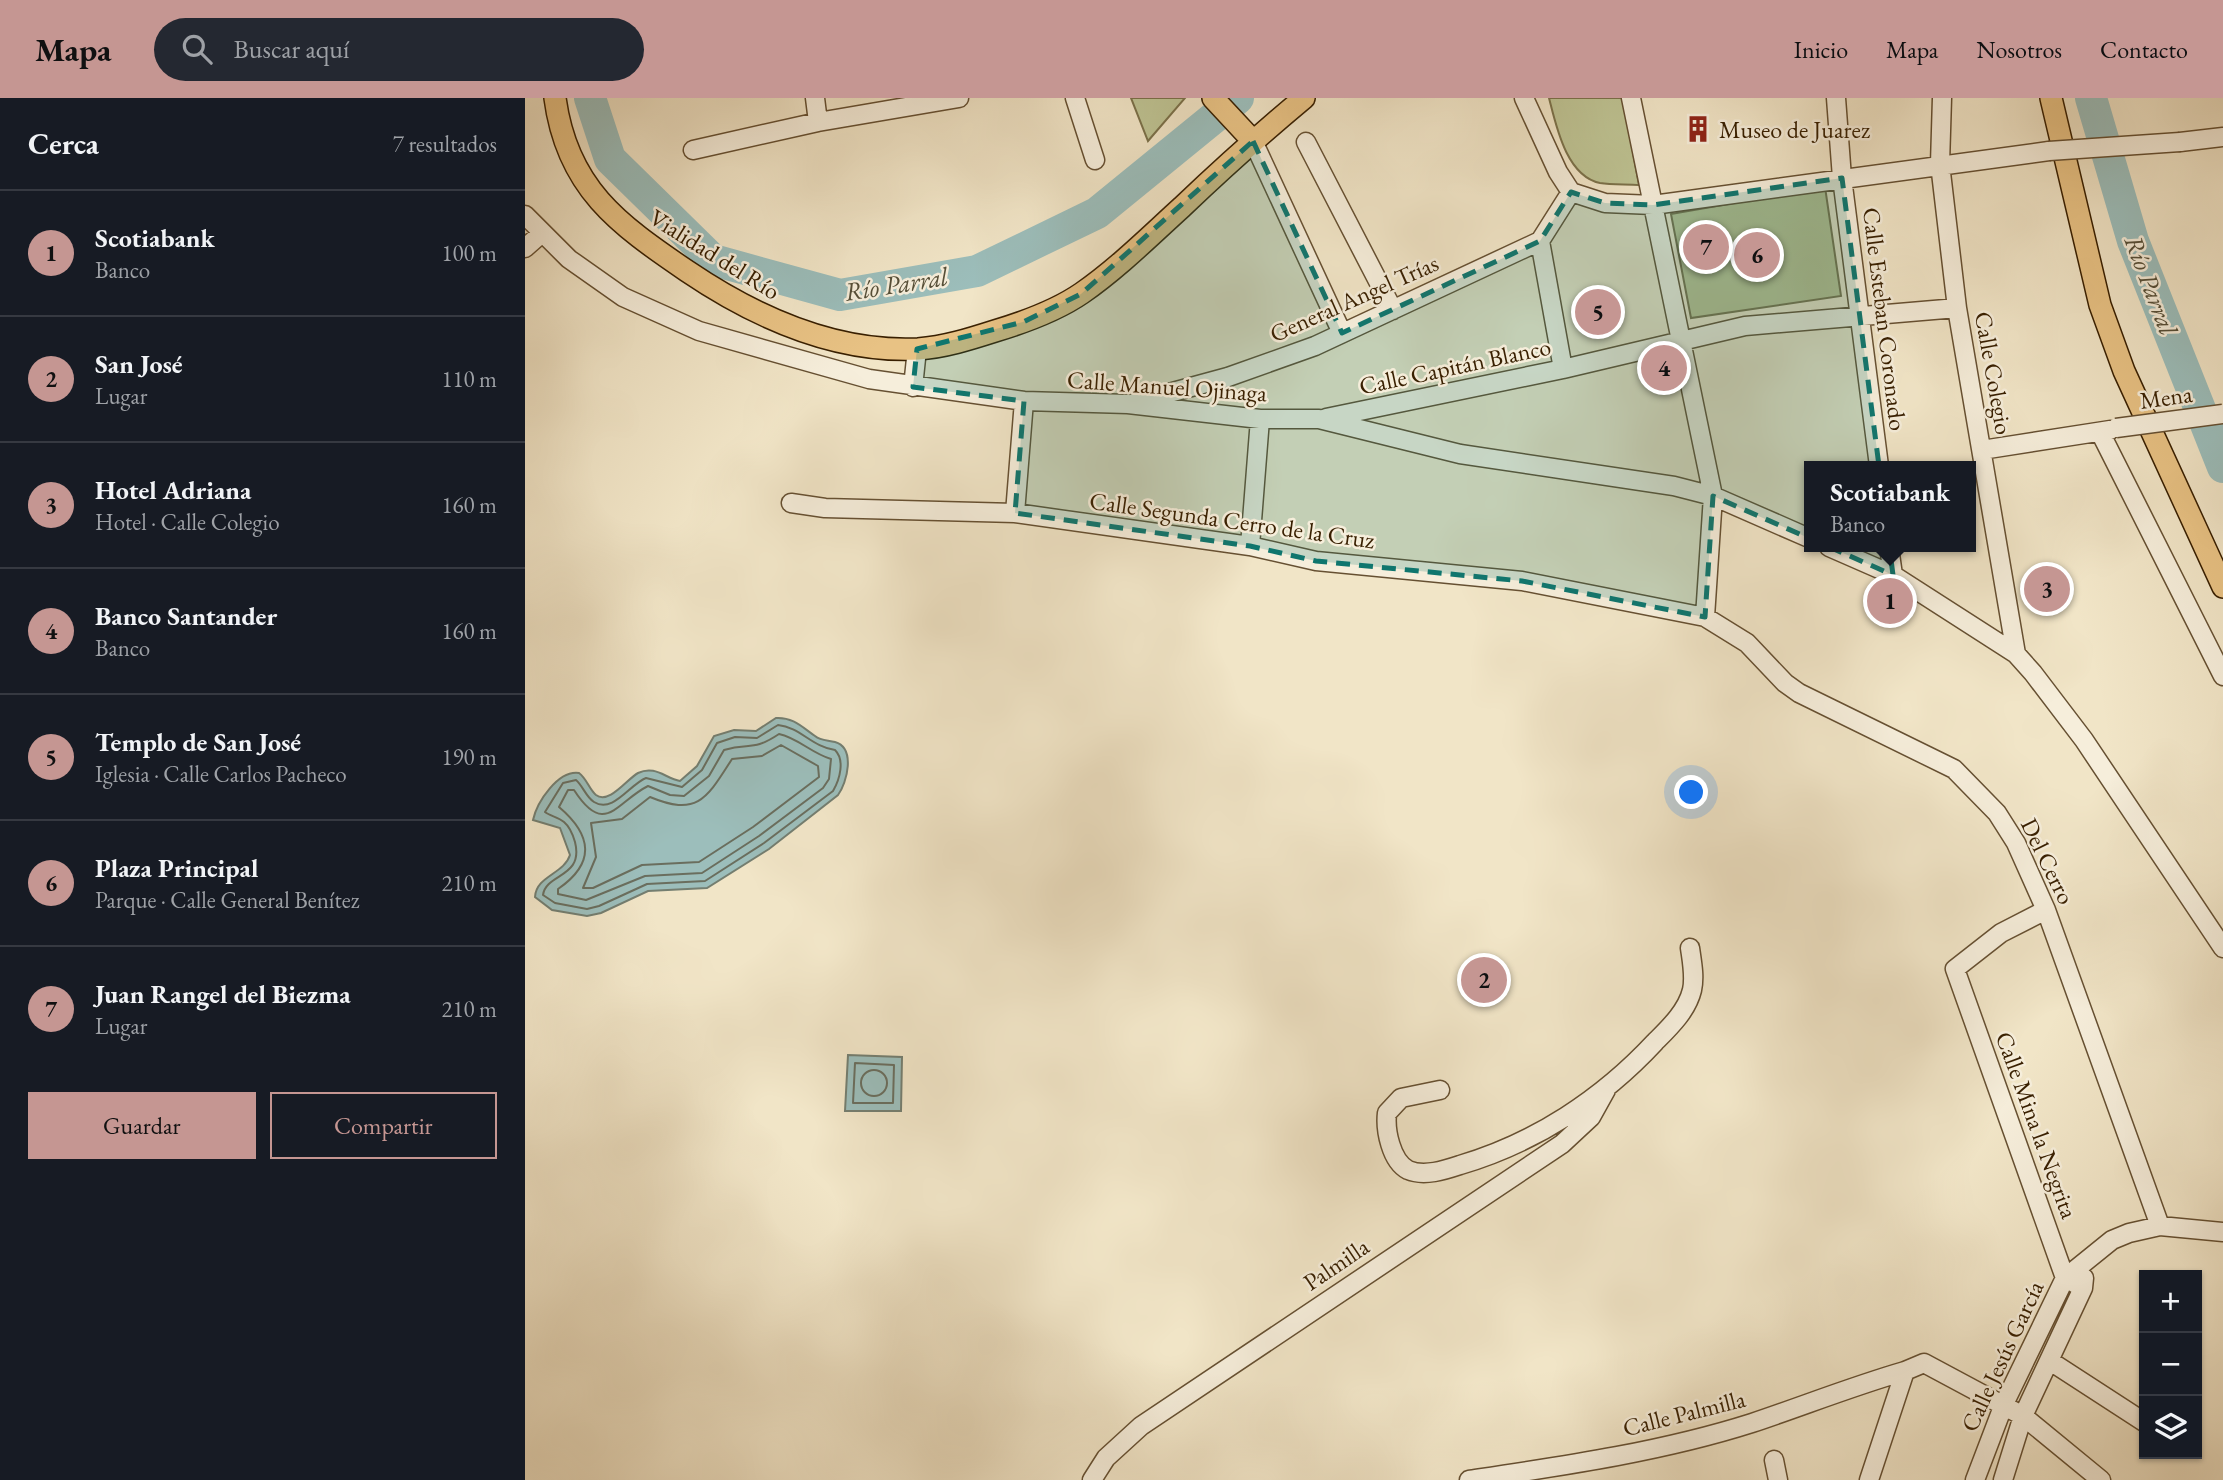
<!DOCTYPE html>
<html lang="es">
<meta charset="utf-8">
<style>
:root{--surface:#171b24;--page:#242831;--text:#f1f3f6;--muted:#9ea1a6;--line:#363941;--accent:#c59692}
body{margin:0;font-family:"EB Garamond",serif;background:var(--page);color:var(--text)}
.controls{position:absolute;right:21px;bottom:21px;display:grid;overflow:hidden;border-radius:0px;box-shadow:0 2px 5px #0004}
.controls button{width:63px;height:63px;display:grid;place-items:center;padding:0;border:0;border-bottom:2px solid var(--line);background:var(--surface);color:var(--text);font:35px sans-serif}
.you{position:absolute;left:1167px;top:695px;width:24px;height:24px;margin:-18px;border:5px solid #fff;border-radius:50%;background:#1a73e8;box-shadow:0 0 0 10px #1a73e833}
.badge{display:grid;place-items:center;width:46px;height:46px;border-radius:50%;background:var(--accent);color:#111;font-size:23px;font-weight:700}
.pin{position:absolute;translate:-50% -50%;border:4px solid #fff;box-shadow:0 2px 7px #0006}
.popup{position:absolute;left:1279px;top:363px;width:172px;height:91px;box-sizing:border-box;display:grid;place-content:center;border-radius:0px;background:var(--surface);filter:drop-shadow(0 2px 5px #0005);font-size:23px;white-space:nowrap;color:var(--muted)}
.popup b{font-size:26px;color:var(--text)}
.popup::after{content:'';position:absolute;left:50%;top:100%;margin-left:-14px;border:14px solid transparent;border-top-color:var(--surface)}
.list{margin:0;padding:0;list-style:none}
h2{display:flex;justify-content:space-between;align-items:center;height:91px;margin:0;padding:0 28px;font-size:30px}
h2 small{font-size:23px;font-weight:400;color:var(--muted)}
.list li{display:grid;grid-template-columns:46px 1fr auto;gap:21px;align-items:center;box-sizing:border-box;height:126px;padding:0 28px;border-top:2px solid var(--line)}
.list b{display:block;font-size:26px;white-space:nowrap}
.list p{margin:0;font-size:23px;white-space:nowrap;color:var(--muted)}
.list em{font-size:23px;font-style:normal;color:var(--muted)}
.actions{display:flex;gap:14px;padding:21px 28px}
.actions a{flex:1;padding:16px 0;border:2px solid var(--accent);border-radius:0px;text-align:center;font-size:24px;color:var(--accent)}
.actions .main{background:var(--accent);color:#111}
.icon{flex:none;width:38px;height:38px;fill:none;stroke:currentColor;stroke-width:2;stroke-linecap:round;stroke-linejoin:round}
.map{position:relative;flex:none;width:1698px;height:1382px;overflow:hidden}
header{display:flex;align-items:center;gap:42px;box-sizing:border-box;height:98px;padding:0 35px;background:var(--accent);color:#111}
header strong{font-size:33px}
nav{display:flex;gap:38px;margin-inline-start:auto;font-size:24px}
.search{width:490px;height:63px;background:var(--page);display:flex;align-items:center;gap:18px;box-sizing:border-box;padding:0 24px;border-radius:38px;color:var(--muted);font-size:26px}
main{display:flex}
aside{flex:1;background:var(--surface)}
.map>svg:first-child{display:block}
.green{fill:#bec393;stroke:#7b714a;stroke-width:2}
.water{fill:#9cbebb;stroke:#747e70;stroke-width:2}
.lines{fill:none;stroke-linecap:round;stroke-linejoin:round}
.shore{stroke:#6a6e5e;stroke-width:2}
.river{stroke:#9cbebb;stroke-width:32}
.minor-casing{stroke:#665032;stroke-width:21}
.major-casing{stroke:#381f00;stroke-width:24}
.minor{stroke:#f6eedb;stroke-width:18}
.major{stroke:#e8c284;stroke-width:21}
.minor-bridge-casing{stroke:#665032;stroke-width:21;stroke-linecap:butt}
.minor-bridge{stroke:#f6eedb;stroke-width:18}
.marked{fill:#0f766e;fill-opacity:0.2;stroke:#0f766e;stroke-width:5;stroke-dasharray:14 9;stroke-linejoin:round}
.labels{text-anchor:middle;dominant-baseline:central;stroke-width:5;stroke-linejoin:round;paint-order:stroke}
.poi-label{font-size:24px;fill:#381f00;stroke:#f6eedb;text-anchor:start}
.street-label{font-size:24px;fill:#381f00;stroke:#f6eedb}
.water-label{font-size:26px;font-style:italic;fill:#564f38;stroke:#f6eedb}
</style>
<header>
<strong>Mapa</strong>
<div class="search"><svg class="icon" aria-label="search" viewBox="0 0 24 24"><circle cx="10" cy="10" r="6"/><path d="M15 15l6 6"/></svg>Buscar aquí</div>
<nav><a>Inicio</a><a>Mapa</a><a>Nosotros</a><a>Contacto</a></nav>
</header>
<main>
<aside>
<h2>Cerca<small>7 resultados</small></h2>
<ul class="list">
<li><span class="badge">1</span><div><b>Scotiabank</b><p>Banco</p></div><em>100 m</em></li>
<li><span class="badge">2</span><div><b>San José</b><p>Lugar</p></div><em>110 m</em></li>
<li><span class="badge">3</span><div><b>Hotel Adriana</b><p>Hotel · Calle Colegio</p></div><em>160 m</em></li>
<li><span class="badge">4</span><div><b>Banco Santander</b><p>Banco</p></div><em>160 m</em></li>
<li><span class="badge">5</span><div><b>Templo de San José</b><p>Iglesia · Calle Carlos Pacheco</p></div><em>190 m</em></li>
<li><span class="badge">6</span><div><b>Plaza Principal</b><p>Parque · Calle General Benítez</p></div><em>210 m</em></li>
<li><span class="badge">7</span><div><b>Juan Rangel del Biezma</b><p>Lugar</p></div><em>210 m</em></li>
</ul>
<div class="actions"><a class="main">Guardar</a><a>Compartir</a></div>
</aside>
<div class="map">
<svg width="1698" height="1382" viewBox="0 0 1698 1382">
<rect width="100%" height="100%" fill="#f1e5c7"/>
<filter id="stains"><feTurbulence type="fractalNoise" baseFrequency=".00286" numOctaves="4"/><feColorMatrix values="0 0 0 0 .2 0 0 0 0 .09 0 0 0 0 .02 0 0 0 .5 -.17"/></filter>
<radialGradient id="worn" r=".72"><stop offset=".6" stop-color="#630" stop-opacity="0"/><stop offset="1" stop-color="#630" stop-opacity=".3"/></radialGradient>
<path class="green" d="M606,0h54l-37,43z
M1024,0h74l16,87c-12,-1 -27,0 -39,-2 -34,-7 -44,-58 -51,-85z
M1300,89l16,109 -150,22 -20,-104z"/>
<path class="water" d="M251,620c17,-1 26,9 39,18 6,5 13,4 20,6 21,6 12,41 3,53l-69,54 -62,39 -59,3 -47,22 -14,3 -35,-6 -17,-13c1,-21 29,-23 35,-42l-10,-27 -27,-8c4,-18 25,-50 46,-47 8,6 10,16 17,22 13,10 31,-16 42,-22 17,-8 27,5 42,8l17,-15 17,-30 20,-6 22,1z
M323,957l54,2 -1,54h-56z"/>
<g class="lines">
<path class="shore" d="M253,627c22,2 34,22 57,25 10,10 5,29 -2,41l-69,52 -59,38 -58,3 -48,22 -12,3 -32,-6 -12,-8c3,-22 41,-17 32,-53 -2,-7 -5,-15 -11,-20 -6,-5 -14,-6 -19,-10l18,-29 13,-3c7,6 10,17 18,22 19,12 36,-18 52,-24l36,9 20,-17 15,-27 18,-6 22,1z
M254,636c19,4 32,19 52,25l-2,20 -6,9 -64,48 -57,37 -57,3 -59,24 -28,-6v-5c38,-26 34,-54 1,-82l9,-17h6c31,48 42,12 74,-4l22,9 14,1 25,-20 15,-26c26,-8 28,2 55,-16z
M256,647l37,21 1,11 -66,50 -54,35 -57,3 -49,23h-10l13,-31 -5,-34 31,-4 28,-22c48,20 57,1 82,-38l30,-3z
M330,965l39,2 -1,38h-40z
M336 985a13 13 0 1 1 26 0a13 13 0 1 1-26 0Z"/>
<path class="river" d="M65,0l20,61 103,101 127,35 137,-24 120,-58 141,-115
M1566,0l42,143 90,226"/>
<defs>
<path id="minor" d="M290,0l3,24
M550,0l20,62
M999,0l34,74 13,20
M1106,0l82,398 -8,121
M1311,0l6,80 37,288
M1417,0l-2,66 17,144 59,346
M728,43l89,192
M781,44l87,168
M1655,44l43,-5
M168,52l125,-28 141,-24
M1046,94l34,11 48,2 396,-54
M0,117l44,44 54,38 76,34 170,48 155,22 104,3 132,15h59l141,35 214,32 39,10 96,42
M1015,143l23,128
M0,150l17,-15
M388,289l4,-38
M611,304l92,-25 87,-31 225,-105 31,-49
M801,320l237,-49 182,-43 212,-18
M1575,334l123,244
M1457,352l128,-20
M266,405l34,5 190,5 235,33 66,15 206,20 183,36 42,26 38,40 14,10 155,76 43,44 19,30 30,67 114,316
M490,415l9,-112
M725,448l10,-127
M1304,449l64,28 123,79 17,19 51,67 139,208
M1364,449l4,28
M1521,812l-45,23 -46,36 110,309 18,10
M915,992l-39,8 -14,15c-2,17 4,48 21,57 16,7 37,0 52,-5 75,-22 142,-66 195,-123 14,-14 32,-31 37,-52 3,-13 0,-28 -2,-42
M1525,1263l94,61
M1249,1362l4,20
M567,1382l14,-22 35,-32 421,-282 29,-27 15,-27
M944,1382c94,-14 192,-28 283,-57 51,-17 101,-37 153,-52
M1344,1382l36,-109 19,-8 99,53 78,64
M1450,1382l29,-76 61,-126 47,-38 17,-7 31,-7 63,6
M1478,1382l20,-64 60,-128 1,-10"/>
<path id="major" d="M30,0c12,90 63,126 132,173 68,46 147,82 231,78 27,-2 52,-10 77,-18 30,-9 61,-20 87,-38 36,-25 68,-57 100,-86 40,-38 80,-74 122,-109
M688,0l40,43
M1526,0l49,207 24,66 99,216"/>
</defs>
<use href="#minor" class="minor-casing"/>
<use href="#major" class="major-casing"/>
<use href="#minor" class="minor"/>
<use href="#major" class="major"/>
<defs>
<path id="minor-bridge" d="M1524,53l131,-9
M1591,330l107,-14"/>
</defs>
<use href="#minor-bridge" class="minor-bridge-casing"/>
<use href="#minor-bridge" class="minor-bridge"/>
</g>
<path class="marked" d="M728,43l89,192 198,-92 31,-49 34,11 48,2 189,-27 51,397 -180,-79 -8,121 -183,-36 -206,-20 -66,-15 -235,-33 9,-112 -111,-14 4,-38 106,-27 58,-28z"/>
<defs>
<symbol id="building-bare" viewBox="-9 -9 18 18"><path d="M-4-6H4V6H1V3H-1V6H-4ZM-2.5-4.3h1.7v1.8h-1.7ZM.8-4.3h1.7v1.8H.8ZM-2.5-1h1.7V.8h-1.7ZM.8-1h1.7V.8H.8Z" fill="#8f2418" stroke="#f6eedb" stroke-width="2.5" paint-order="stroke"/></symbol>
</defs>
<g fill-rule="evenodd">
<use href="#building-bare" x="1154" y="12" width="38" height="38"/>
</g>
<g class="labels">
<g class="poi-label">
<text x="1194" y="31">Museo de Juarez</text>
</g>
<g class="street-label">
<text transform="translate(190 156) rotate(32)">Vialidad del Río</text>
<text transform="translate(829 200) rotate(-24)">General Angel Trías</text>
<text transform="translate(1360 221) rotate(83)">Calle Esteban Coronado</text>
<text transform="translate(930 268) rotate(-12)">Calle Capitán Blanco</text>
<text transform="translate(1469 275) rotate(80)">Calle Colegio</text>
<text transform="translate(642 288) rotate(4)">Calle Manuel Ojinaga</text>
<text transform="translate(1641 299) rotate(-8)">Mena</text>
<text transform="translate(707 422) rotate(8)">Calle Segunda Cerro de la Cruz</text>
<text transform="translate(1523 763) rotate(64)">Del Cerro</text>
<text transform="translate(1512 1027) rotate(70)">Calle Mina la Negrita</text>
<text transform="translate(811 1166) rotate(-34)">Palmilla</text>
<text transform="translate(1477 1258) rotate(-65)">Calle Jesús García</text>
<text transform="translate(1159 1315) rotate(-14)">Calle Palmilla</text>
</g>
<g class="water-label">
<text transform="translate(371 186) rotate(-9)">Río Parral</text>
<text transform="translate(1626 187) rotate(69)">Río Parral</text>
</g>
</g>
<rect width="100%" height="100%" filter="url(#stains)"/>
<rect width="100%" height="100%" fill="url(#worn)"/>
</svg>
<div class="controls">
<button>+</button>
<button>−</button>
<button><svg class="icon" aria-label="layers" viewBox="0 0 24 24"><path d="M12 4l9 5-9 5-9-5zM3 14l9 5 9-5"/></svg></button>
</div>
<div class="you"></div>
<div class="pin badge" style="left:1365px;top:503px">1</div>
<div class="popup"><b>Scotiabank</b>Banco</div>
<div class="pin badge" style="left:959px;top:882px">2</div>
<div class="pin badge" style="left:1522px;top:491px">3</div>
<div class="pin badge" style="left:1139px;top:270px">4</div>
<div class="pin badge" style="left:1073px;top:214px">5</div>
<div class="pin badge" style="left:1232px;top:157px">6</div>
<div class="pin badge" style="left:1181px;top:149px">7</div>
</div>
</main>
